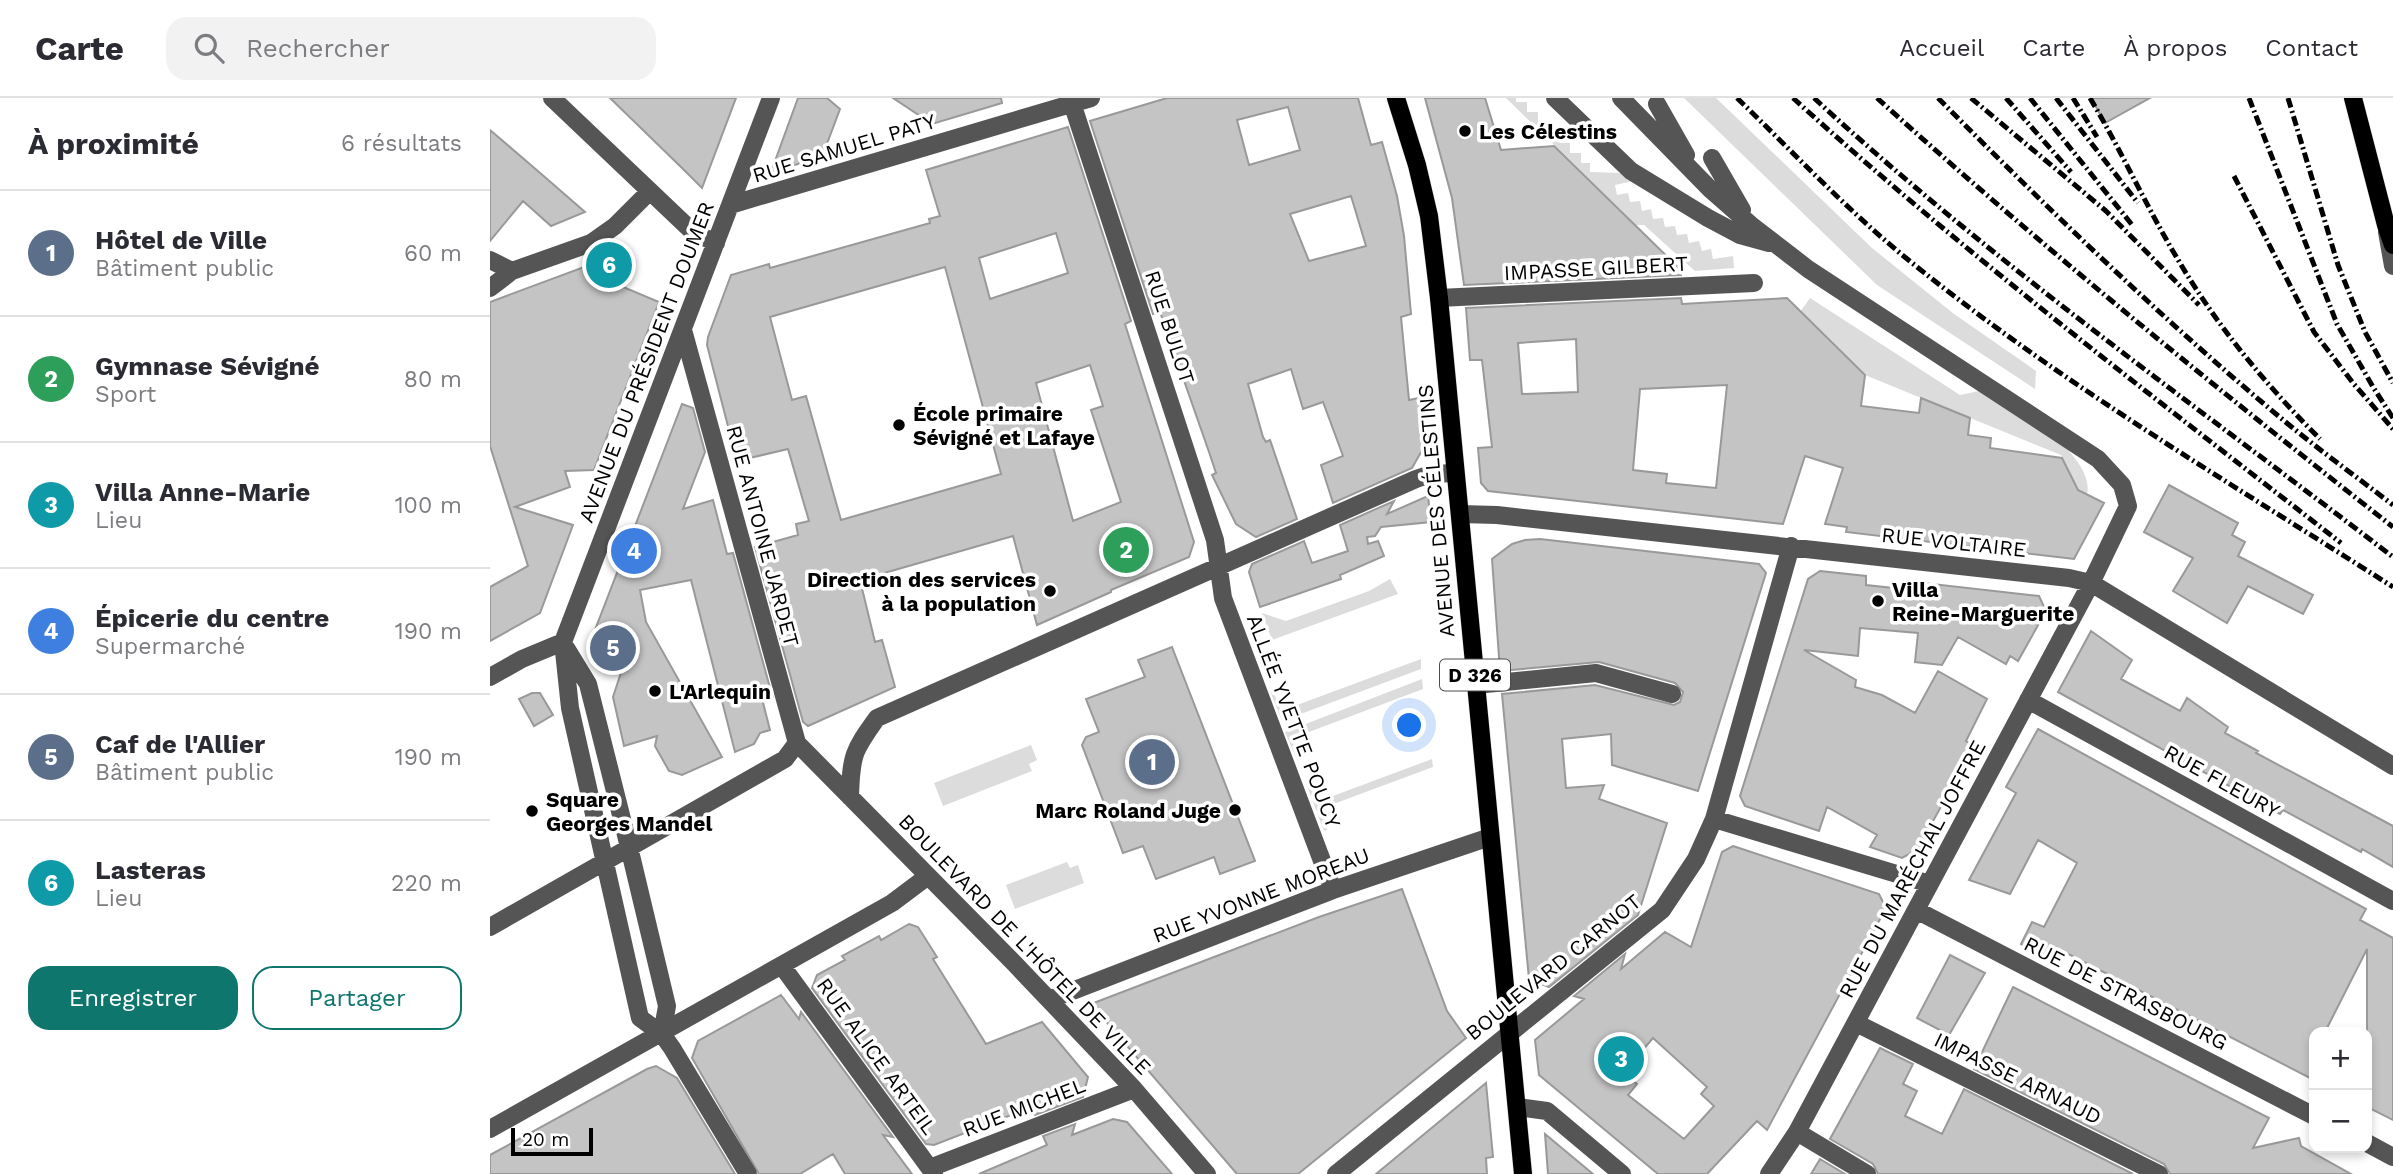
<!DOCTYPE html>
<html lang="fr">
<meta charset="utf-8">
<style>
:root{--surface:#fff;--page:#f2f2f3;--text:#2b2b33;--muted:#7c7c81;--line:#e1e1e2;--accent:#0f766e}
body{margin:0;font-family:"Work Sans",sans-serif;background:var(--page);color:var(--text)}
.controls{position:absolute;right:21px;bottom:21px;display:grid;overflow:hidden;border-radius:14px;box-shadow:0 4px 10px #0003}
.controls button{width:63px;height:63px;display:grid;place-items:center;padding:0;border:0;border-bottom:2px solid var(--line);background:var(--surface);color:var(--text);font:35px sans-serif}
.scale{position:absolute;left:21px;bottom:18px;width:82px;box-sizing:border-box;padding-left:7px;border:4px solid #000;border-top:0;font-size:19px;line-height:24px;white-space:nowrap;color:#000;-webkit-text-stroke:5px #fff;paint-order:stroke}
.you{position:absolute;left:920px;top:628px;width:24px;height:24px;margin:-18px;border:5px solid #fff;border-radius:50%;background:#1a73e8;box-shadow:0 0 0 10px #1a73e833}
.badge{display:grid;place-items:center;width:46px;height:46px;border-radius:50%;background:var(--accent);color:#fff;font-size:23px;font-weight:700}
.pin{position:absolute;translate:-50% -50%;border:4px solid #fff;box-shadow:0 2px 7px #0006}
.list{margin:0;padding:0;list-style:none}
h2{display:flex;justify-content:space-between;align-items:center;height:91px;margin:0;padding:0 28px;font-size:30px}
h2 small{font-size:23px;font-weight:400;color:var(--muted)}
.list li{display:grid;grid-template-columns:46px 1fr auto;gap:21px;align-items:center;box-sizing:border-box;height:126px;padding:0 28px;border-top:2px solid var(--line)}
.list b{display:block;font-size:26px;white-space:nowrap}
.list p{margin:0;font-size:23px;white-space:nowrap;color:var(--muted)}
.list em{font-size:23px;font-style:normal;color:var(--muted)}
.actions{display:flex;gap:14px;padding:21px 28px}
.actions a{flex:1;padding:16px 0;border:2px solid var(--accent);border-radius:21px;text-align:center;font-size:24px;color:var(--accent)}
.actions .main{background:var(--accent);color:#fff}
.icon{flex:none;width:38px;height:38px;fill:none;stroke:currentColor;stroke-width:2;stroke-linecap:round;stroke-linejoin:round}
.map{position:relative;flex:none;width:1903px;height:1076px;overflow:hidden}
header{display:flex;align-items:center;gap:42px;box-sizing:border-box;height:98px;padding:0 35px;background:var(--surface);border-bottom:2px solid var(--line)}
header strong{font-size:33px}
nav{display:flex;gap:38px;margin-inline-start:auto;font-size:24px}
.search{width:490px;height:63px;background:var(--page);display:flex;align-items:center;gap:18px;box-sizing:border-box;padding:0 24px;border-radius:21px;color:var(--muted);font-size:26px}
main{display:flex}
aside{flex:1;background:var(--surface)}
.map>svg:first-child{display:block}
.green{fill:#dcdcdc}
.building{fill:#c4c4c4;stroke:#999;stroke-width:2;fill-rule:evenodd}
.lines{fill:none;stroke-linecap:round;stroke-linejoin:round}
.major-casing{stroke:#dbdbdb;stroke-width:19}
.minor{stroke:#555;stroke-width:18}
.major{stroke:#000;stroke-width:18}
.rail{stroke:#000;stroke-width:5;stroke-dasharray:10 3.5 2 3.5;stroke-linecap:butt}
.poi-dot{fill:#000;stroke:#fff;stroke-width:2.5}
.labels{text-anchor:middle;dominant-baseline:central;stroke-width:7;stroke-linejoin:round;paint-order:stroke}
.shield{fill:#fff;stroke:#4c4c4c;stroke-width:2}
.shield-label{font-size:19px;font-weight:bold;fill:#000}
.poi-label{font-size:21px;font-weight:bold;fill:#000;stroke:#fff;text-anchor:start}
.street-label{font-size:21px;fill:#000;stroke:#fff}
</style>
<header>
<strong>Carte</strong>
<div class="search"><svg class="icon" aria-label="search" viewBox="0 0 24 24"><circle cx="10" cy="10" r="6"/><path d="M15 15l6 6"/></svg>Rechercher</div>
<nav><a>Accueil</a><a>Carte</a><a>À propos</a><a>Contact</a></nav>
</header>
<main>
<aside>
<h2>À proximité<small>6 résultats</small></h2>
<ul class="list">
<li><span class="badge" style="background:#5c6f8a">1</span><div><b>Hôtel de Ville</b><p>Bâtiment public</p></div><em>60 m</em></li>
<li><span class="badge" style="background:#2e9e5b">2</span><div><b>Gymnase Sévigné</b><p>Sport</p></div><em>80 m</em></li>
<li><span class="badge" style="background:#0f9aa8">3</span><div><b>Villa Anne-Marie</b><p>Lieu</p></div><em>100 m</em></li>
<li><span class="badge" style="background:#3f7fe0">4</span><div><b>Épicerie du centre</b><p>Supermarché</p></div><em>190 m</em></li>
<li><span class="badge" style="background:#5c6f8a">5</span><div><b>Caf de l'Allier</b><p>Bâtiment public</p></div><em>190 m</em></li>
<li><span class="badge" style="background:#0f9aa8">6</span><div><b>Lasteras</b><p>Lieu</p></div><em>220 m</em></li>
</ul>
<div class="actions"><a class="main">Enregistrer</a><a>Partager</a></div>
</aside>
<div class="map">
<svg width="1903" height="1076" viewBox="0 0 1903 1076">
<rect width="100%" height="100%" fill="#fff"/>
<path class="green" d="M1016,0h10v4h11v10h11v10h11v10h10l1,11h10v10h11v10h9v9l31,1 12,8 -18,4 2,10 11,-2 2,9 10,-1 2,10 9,-2 2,10 10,-1 2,9 10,-1 2,9 10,-1 2,9 10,-2 3,10 9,-2 2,10 20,-3 1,12 -39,3 -51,-46h-8z
M1194,0h32l156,150 82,66 82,57 -1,18 -158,-104z
M1320,200l150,97 19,-4 89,59c10,11 23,29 19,44l-10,-6 -16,-33 -196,-80 -65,-63z
M900,481l8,15 -126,46 -10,-27 24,8 83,-30z
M931,561v10l-139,52 -12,-30h3l8,20z
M932,581l1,10 -130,49 7,21 -3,1 -12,-28z
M541,647l6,15 -8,4 3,7 -89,35 -9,-23z
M942,661l1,8 -113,42 7,21 -3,1 -18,-48 3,-1 8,20z
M577,764l3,6 8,-3 6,18 -69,26 -9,-24z"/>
<path class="building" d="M120,0h126l-34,90 -21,-21z
M308,0h29l13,11 -18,48 -51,15z
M403,0h108l1,5 -70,21z
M677,0h191l13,47 11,-3 15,54 7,40 7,78 -10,3 8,83 10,-2 5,49 -12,21 -79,35 -12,-38 22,-9 -20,-54 -20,7 -12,-40 -43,15 15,53 3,5 4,-2 27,79 -41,18 -20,-13 -24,-49 4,-2 -7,-21 -49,-140 -7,2 -63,-193zM798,9l12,43 -51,15 -12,-45zM861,98l15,50 -57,15 -19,-47z
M935,0h60l16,52 53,-4 127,124v5l-217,10 -12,-87z
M1601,0h59l-45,25z
M578,29l63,194 -6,3 69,218 -5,15 -78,33v2l-74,33 -24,-89 -153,44 15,62 7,-2 13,47 -87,39 -5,-4 -48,-175 43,-12 -2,-11 13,-3 -21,-72 -51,12 -30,-116 1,-8 23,-62 38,-11 1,4 160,-45 -1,-4 11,-3 -14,-46zM566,135l12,40 -78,26 -11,-41zM455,169l56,207 -160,46 -35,-124 -14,4 -22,-83zM600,267l13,41 -12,4 30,92 -48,19 -37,-138z
M0,32l49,42 46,40 -34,14 -28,-25 -33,40z
M121,159l12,30 36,15 -65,168 -29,1 5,16 -55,20 58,18 -33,88 -50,28v-54l38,-21 -38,-120v-144z
M1191,200l1,6 105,-6 78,77 -4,31 58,7 2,-15 49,20 -2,17 23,3 -1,10 72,10 16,32 26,13 -30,56 -228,-27 1,-5 -22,-3 18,-56 -38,-12 -22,68 -295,-33 -7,-8 -3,-35 14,-1 -10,-87h-12l-4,-52zM1086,241l2,53 -56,2 -4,-51zM1237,287l-11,103 -50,-5 1,-9 -34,-4 7,-81z
M192,306l11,4 12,44 -22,57 30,-9 14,54 6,-1 39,142 -14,-12 12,47 -10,3 -6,11 -19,8 -44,-172 -51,10 6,32 76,135 -40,18 -13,-4 -14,-25 2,-10 -33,10 -11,-49 17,-52 -12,8 -28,-10z
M1679,387l69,38 -6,12 13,7 -7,14 75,39 -10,19 -55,-28 -21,37 -54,-32 20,-33 -49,-26z
M938,398l3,26 -50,5 -6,9 -8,1 1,7 10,-3 6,15 -44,19 1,4 -81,28 -11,-35 3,-8 52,-23 8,22 36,-12 -8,-26 54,-24 -7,13z
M1050,441l219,25 7,9 -68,218 -86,-26 -1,-31 -49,5 4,49 38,-3 -5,14 68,24 -29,92 -89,72 -20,-8 -27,-285 93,-9 79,20 6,-3 3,-10 -8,-9 -76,-21 -99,9 -8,-112 20,-15 13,-4z
M1330,473l46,5v9l28,3 30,3v-8l115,13 7,15 -28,50 -8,-5 -4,8 -48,-27 -16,28 -27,-3 3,-29 -58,-5 -2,28 -54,-6 52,30 -1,7 27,8 33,18 23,-42 49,28 -21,42 7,4 -25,49 -31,56 -15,8 -32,-11 7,-12 -50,-28 -8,24 -74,-25 -5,-10 68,-217z
M1601,533l41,29 -11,19 59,32 7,-13 41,29 -3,6 33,18 -2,2 137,73v41l-31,-18 -1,3 -78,-42 -3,4 -222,-122z
M682,549l83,214 -35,13 -6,-17 -58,22 -13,-33 -20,7 -41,-108 4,-8 13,-5 -13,-33 59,-22 -7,-17z
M42,595h8l13,22 -19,11 -15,-27z
M1548,631l328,180 -6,11 33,18v182l-26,-13v-158l-42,83h-11v48l-263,-135 -6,11 -24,-12 11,-22 12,5 33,-64 -39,-23 -28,54 -41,-14 47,-87 -10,-6z
M1243,748l146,48 7,14 -119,222 -10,-9 -50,53h-49l-119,-99 -4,-35 49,-41 -10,-3 51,-42 -4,15 44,-37 26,15 31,-95zM1163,940l54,49 -6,7 13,12 -30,33 -56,-44 9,-11 -14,-11z
M912,791l45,122 19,27 -168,136h-61l-146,-170 228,-87z
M419,826l9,3 19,30 -4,2 53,85 56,-22 46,55 -5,20 -48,18 -3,-8 -98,38 -8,-1 -114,-156 5,-13 28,-15 -3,-4 37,-20 2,4z
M1460,857l35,18 -36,62 -32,-17z
M1523,889l256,131 -16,30 46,-10 2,8 50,28h-181l-6,-10 -190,-95z
M291,897l18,24 2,-7 92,125 -10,-2 29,39h-67l-12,-20 -33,20h-41l-67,-116 6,-17z
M1390,950l33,16 -10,20 14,7 -12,25 37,18 22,-45 169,85h-255l-5,-10 -43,-25z
M166,968l21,12 58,96h-245v-19l157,-86z
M996,985l7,74 -7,1 1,16h-111z
M623,1021l14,3 45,52h-193l68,-29 -4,-9 32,-12 -3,11z
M1055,1036l48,40h-45z
M1330,1061l25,15h-34z"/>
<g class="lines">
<defs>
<path id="major" d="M906,0l21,67 12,51 10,82 84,876
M1863,0l33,127 7,20"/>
</defs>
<use href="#major" class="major-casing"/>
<path class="minor" d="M62,0l141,134 23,11
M1065,0l76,73 77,47 32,17 29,8
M1131,0l89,91 41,36 57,44 290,190 24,26 6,21 -37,77 -294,549 -28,42
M582,5l143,437 8,58 110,292
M1167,6l29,51
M1222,60l30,52
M240,107l361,-107
M1897,134l6,34
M0,162l22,11
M0,190l22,-17 79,-28 24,-17 35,-35
M949,200l315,-15
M193,232l114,413 217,220 120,126 73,85
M970,416l37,1 572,63 22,5 302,183
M76,550l22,36 41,163 38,159 -5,28
M0,579l32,-18 41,-17
M986,587l120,-12 76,21
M1538,602l365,201
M360,699c1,-41 3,-46 27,-79l539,-239 15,-5 24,-1
M1224,721l216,65
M1426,812l398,206
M0,829l295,-168 12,-16
M292,868l152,208
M559,902l284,-110 157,-53
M1366,925l303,151
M1027,1009l30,4 75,63
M0,1031l402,-226 36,-27
M1307,1034l70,42
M1877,1045l26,14
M440,1070l204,-79
M258,1076l-76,-126 -10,-14 -22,-16 -70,-310 -7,-66 208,-544
M846,1076l326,-264 34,-51 18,-40 77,-273"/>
<use href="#major" class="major"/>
<path class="rail" d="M1247,0c56,54 109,111 169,160 152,124 323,224 487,329
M1303,0c174,158 362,300 548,445
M1324,0c181,167 384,309 579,459
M1387,0c166,150 340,291 516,429
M1448,0c112,113 227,224 350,326 34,28 70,54 105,81
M1481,0l135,113 93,94
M1516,0l65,74
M1540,0l103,128
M1566,0l82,105
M1583,0l24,39
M1600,0c31,52 56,108 87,160 39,67 88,126 143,181
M1759,0l88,226 36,63 20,31
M1798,0l50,167 27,67 28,51
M1744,78l80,156 39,51 40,46"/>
</g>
<g class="poi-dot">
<circle cx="975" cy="33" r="7"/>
<circle cx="409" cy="327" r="7"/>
<circle cx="560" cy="493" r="7"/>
<circle cx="1388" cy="503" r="7"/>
<circle cx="165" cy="593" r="7"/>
<circle cx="745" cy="712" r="7"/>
<circle cx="42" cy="713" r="7"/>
</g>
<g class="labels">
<rect class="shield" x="950" y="561.5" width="70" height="31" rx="5"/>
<g class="shield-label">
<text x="985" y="577">D 326</text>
</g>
<g class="poi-label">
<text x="989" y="33">Les Célestins</text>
<text x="423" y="315">École primaire<tspan x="423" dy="24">Sévigné et Lafaye</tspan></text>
<text x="546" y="481" text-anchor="end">Direction des services<tspan x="546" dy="24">à la population</tspan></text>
<text x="1402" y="491">Villa<tspan x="1402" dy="24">Reine-Marguerite</tspan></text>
<text x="179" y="593">L'Arlequin</text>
<text x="56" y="701">Square<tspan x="56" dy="24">Georges Mandel</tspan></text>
<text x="731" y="712" text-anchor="end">Marc Roland Juge</text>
</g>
<g class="street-label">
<text transform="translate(354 50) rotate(-17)">RUE SAMUEL PATY</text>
<text transform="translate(1106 170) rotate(-3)">IMPASSE GILBERT</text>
<text transform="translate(680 229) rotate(72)">RUE BULOT</text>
<text transform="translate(156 264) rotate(-69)">AVENUE DU PRÉSIDENT DOUMER</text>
<text transform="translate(946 413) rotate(-95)">AVENUE DES CÉLESTINS</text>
<text transform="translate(273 438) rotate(75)">RUE ANTOINE JARDET</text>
<text transform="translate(1464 444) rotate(6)">RUE VOLTAIRE</text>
<text transform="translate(804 623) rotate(69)">ALLÉE YVETTE POUCY</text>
<text transform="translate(1732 683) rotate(29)">RUE FLEURY</text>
<text transform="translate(1422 771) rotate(-62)">RUE DU MARÉCHAL JOFFRE</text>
<text transform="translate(771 797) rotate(-21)">RUE YVONNE MOREAU</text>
<text transform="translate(535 846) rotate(46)">BOULEVARD DE L'HÔTEL DE VILLE</text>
<text transform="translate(1063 869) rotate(-39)">BOULEVARD CARNOT</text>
<text transform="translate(1636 895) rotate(27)">RUE DE STRASBOURG</text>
<text transform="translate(387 958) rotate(54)">RUE ALICE ARTEIL</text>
<text transform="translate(1528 980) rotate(26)">IMPASSE ARNAUD</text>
<text transform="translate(534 1009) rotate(-21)">RUE MICHEL</text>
</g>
</g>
</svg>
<div class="controls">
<button>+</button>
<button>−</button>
</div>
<div class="scale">20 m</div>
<div class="you"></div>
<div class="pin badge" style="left:662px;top:664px;background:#5c6f8a">1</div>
<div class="pin badge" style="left:636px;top:452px;background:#2e9e5b">2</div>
<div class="pin badge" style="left:1131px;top:961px;background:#0f9aa8">3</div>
<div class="pin badge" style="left:144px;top:453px;background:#3f7fe0">4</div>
<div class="pin badge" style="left:123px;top:550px;background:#5c6f8a">5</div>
<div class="pin badge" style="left:119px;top:167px;background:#0f9aa8">6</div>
</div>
</main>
